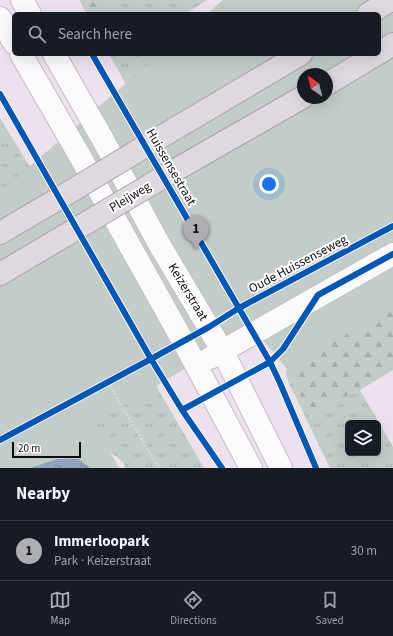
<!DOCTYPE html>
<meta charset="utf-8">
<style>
:root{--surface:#171b24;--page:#242831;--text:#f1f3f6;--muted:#9ea1a6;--line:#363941;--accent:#afacb2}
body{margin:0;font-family:"Source Sans 3",sans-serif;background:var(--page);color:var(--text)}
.controls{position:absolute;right:12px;bottom:12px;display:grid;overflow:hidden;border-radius:6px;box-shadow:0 4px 16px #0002}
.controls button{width:36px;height:36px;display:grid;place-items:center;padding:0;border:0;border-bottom:1px solid var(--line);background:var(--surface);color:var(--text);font:20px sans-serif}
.compass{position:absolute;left:297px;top:68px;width:36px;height:36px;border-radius:50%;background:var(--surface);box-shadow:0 4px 16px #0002;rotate:325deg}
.scale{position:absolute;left:12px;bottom:10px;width:69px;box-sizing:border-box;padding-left:4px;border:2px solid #120b13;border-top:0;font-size:11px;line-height:14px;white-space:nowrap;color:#120b13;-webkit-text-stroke:3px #fff;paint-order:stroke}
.you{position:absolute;left:269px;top:184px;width:14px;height:14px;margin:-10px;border:3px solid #fff;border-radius:50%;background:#1a73e8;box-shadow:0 0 0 6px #1a73e833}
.badge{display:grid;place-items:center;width:26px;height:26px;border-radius:50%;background:var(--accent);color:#111;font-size:13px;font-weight:700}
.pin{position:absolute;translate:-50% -33px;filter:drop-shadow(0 1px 2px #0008)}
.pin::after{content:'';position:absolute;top:21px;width:14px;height:12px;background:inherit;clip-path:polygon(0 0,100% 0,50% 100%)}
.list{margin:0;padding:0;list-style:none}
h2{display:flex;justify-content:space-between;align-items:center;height:52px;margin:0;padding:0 16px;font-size:17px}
h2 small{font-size:13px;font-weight:400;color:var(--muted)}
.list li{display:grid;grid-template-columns:26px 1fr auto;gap:12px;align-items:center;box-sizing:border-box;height:60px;padding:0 16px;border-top:1px solid var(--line)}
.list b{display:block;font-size:15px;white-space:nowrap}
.list p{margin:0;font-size:13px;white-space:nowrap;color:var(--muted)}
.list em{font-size:13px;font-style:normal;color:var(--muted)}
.icon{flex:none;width:22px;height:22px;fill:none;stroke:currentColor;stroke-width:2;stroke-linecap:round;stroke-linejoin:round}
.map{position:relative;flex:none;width:393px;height:468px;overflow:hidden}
.search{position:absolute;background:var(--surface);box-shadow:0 4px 16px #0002;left:12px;right:12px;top:12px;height:44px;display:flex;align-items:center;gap:10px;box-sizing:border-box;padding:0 14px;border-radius:6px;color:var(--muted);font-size:15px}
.sheet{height:112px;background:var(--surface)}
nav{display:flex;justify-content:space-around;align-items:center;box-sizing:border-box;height:56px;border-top:1px solid var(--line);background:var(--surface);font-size:11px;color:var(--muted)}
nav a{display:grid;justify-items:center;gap:2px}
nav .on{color:var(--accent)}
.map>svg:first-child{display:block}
.grass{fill:url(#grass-tufts);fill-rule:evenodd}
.forest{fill:url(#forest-firs)}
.park{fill:#c2cdc7;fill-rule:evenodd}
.water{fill:url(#water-ripples)}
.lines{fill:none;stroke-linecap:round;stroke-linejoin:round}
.minor-casing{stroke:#c4bcc6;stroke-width:24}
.highway-casing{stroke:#ab9eab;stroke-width:24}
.path{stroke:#d9d6d9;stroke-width:2.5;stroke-dasharray:2 2;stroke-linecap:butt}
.minor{stroke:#fcfafc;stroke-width:22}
.highway{stroke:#e0d8e0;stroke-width:22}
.highway-bridge-casing{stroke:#ab9eab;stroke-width:24;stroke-linecap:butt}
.highway-bridge{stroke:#e0d8e0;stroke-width:22}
.cycleway-casing{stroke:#fff;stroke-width:8}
.cycleway{stroke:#0057b8;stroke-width:6}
.labels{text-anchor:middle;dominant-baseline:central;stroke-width:4;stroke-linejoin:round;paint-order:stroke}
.street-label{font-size:13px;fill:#120b13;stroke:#fff}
</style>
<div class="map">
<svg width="393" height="468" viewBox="0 0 393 468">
<defs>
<pattern id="grass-tufts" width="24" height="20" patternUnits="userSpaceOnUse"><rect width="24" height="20" fill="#c2cdc7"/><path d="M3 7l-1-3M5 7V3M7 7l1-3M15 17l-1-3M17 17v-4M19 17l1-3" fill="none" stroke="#a6afaa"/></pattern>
<pattern id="forest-firs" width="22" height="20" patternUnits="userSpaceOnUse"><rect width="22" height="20" fill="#c2cdc7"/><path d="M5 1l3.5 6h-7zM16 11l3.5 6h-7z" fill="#a6afaa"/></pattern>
<pattern id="water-ripples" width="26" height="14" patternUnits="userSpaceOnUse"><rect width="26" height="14" fill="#90a4c0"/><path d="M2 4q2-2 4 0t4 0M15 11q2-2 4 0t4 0" fill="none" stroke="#74849b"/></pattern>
</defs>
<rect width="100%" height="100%" fill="#ece1ed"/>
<path class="grass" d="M118,0h89l-22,14h-90z
M109,54h64l-26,68z
M0,118l41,67 -41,23z
M286,374l26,38 48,-22 33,57v21h-63l-42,-87zM348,423h30v30h-30z
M151,377l53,91h-79l-1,-5 -44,-35z"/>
<path class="forest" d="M79,0h39l-23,14h-8z
M393,279v91l-33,20 -48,22 -26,-38 1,-10z"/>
<path class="park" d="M223,0h170v307l-105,63 -35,-42 -159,95 25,45h-119v-276l160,-138h219v-40h-172zM303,74h24v24h-24z"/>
<path class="water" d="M58,459h21l11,9h-60z"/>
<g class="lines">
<defs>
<path id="minor" d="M22,0l8,14
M0,18l14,25
M21,54l56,97 106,190 68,127
M54,54l48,84 57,106 63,106 59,118
M210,358l183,-104"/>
<path id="highway" d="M368,14l23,-14
M379,53l14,-9
M327,84l50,-30
M154,141l147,-87
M172,172l131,-75
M0,233l53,-31
M0,274l71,-42"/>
</defs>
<use href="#minor" class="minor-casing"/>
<use href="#highway" class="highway-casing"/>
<path class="path" d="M108,383l51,85"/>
<use href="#minor" class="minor"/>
<use href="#highway" class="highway"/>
<defs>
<path id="highway-bridge" d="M53,202l101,-61
M71,232l101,-60"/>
</defs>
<use href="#highway-bridge" class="highway-bridge-casing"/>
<use href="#highway-bridge" class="highway-bridge"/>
<defs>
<path id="cycleway" d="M92,54l178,308 10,21 36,85
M0,94l151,265 31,51 40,58
M182,410l88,-48 13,-13 35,-54 75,-41
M0,440l151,-81 58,-32 30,-19 154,-82"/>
</defs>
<use href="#cycleway" class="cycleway-casing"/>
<use href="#cycleway" class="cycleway"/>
</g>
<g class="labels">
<g class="street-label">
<text transform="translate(171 167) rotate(60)">Huissensestraat</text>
<text transform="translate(130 197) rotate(-31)">Pleijweg</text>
<text transform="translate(298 264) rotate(-28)">Oude Huissenseweg</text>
<text transform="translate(188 292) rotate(59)">Keizerstraat</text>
</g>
</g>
</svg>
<div class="controls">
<button><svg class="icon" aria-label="layers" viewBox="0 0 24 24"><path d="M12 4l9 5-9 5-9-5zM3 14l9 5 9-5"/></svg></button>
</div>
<svg class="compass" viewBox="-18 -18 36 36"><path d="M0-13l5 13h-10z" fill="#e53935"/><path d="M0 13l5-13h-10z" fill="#9ea1a6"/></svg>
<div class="scale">20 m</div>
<div class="you"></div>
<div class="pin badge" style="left:196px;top:249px">1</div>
<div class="search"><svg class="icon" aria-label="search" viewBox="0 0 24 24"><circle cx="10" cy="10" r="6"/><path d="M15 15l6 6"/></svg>Search here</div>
</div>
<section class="sheet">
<h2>Nearby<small></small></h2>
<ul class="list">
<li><span class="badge">1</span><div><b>Immerloopark</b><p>Park · Keizerstraat</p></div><em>30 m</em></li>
</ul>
</section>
<nav>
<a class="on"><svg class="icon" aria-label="map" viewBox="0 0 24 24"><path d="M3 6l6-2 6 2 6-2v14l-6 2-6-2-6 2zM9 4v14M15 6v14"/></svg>Map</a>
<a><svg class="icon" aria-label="directions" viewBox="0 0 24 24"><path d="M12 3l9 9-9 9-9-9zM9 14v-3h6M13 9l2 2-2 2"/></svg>Directions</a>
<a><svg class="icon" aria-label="saved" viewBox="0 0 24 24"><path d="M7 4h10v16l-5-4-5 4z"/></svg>Saved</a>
</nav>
